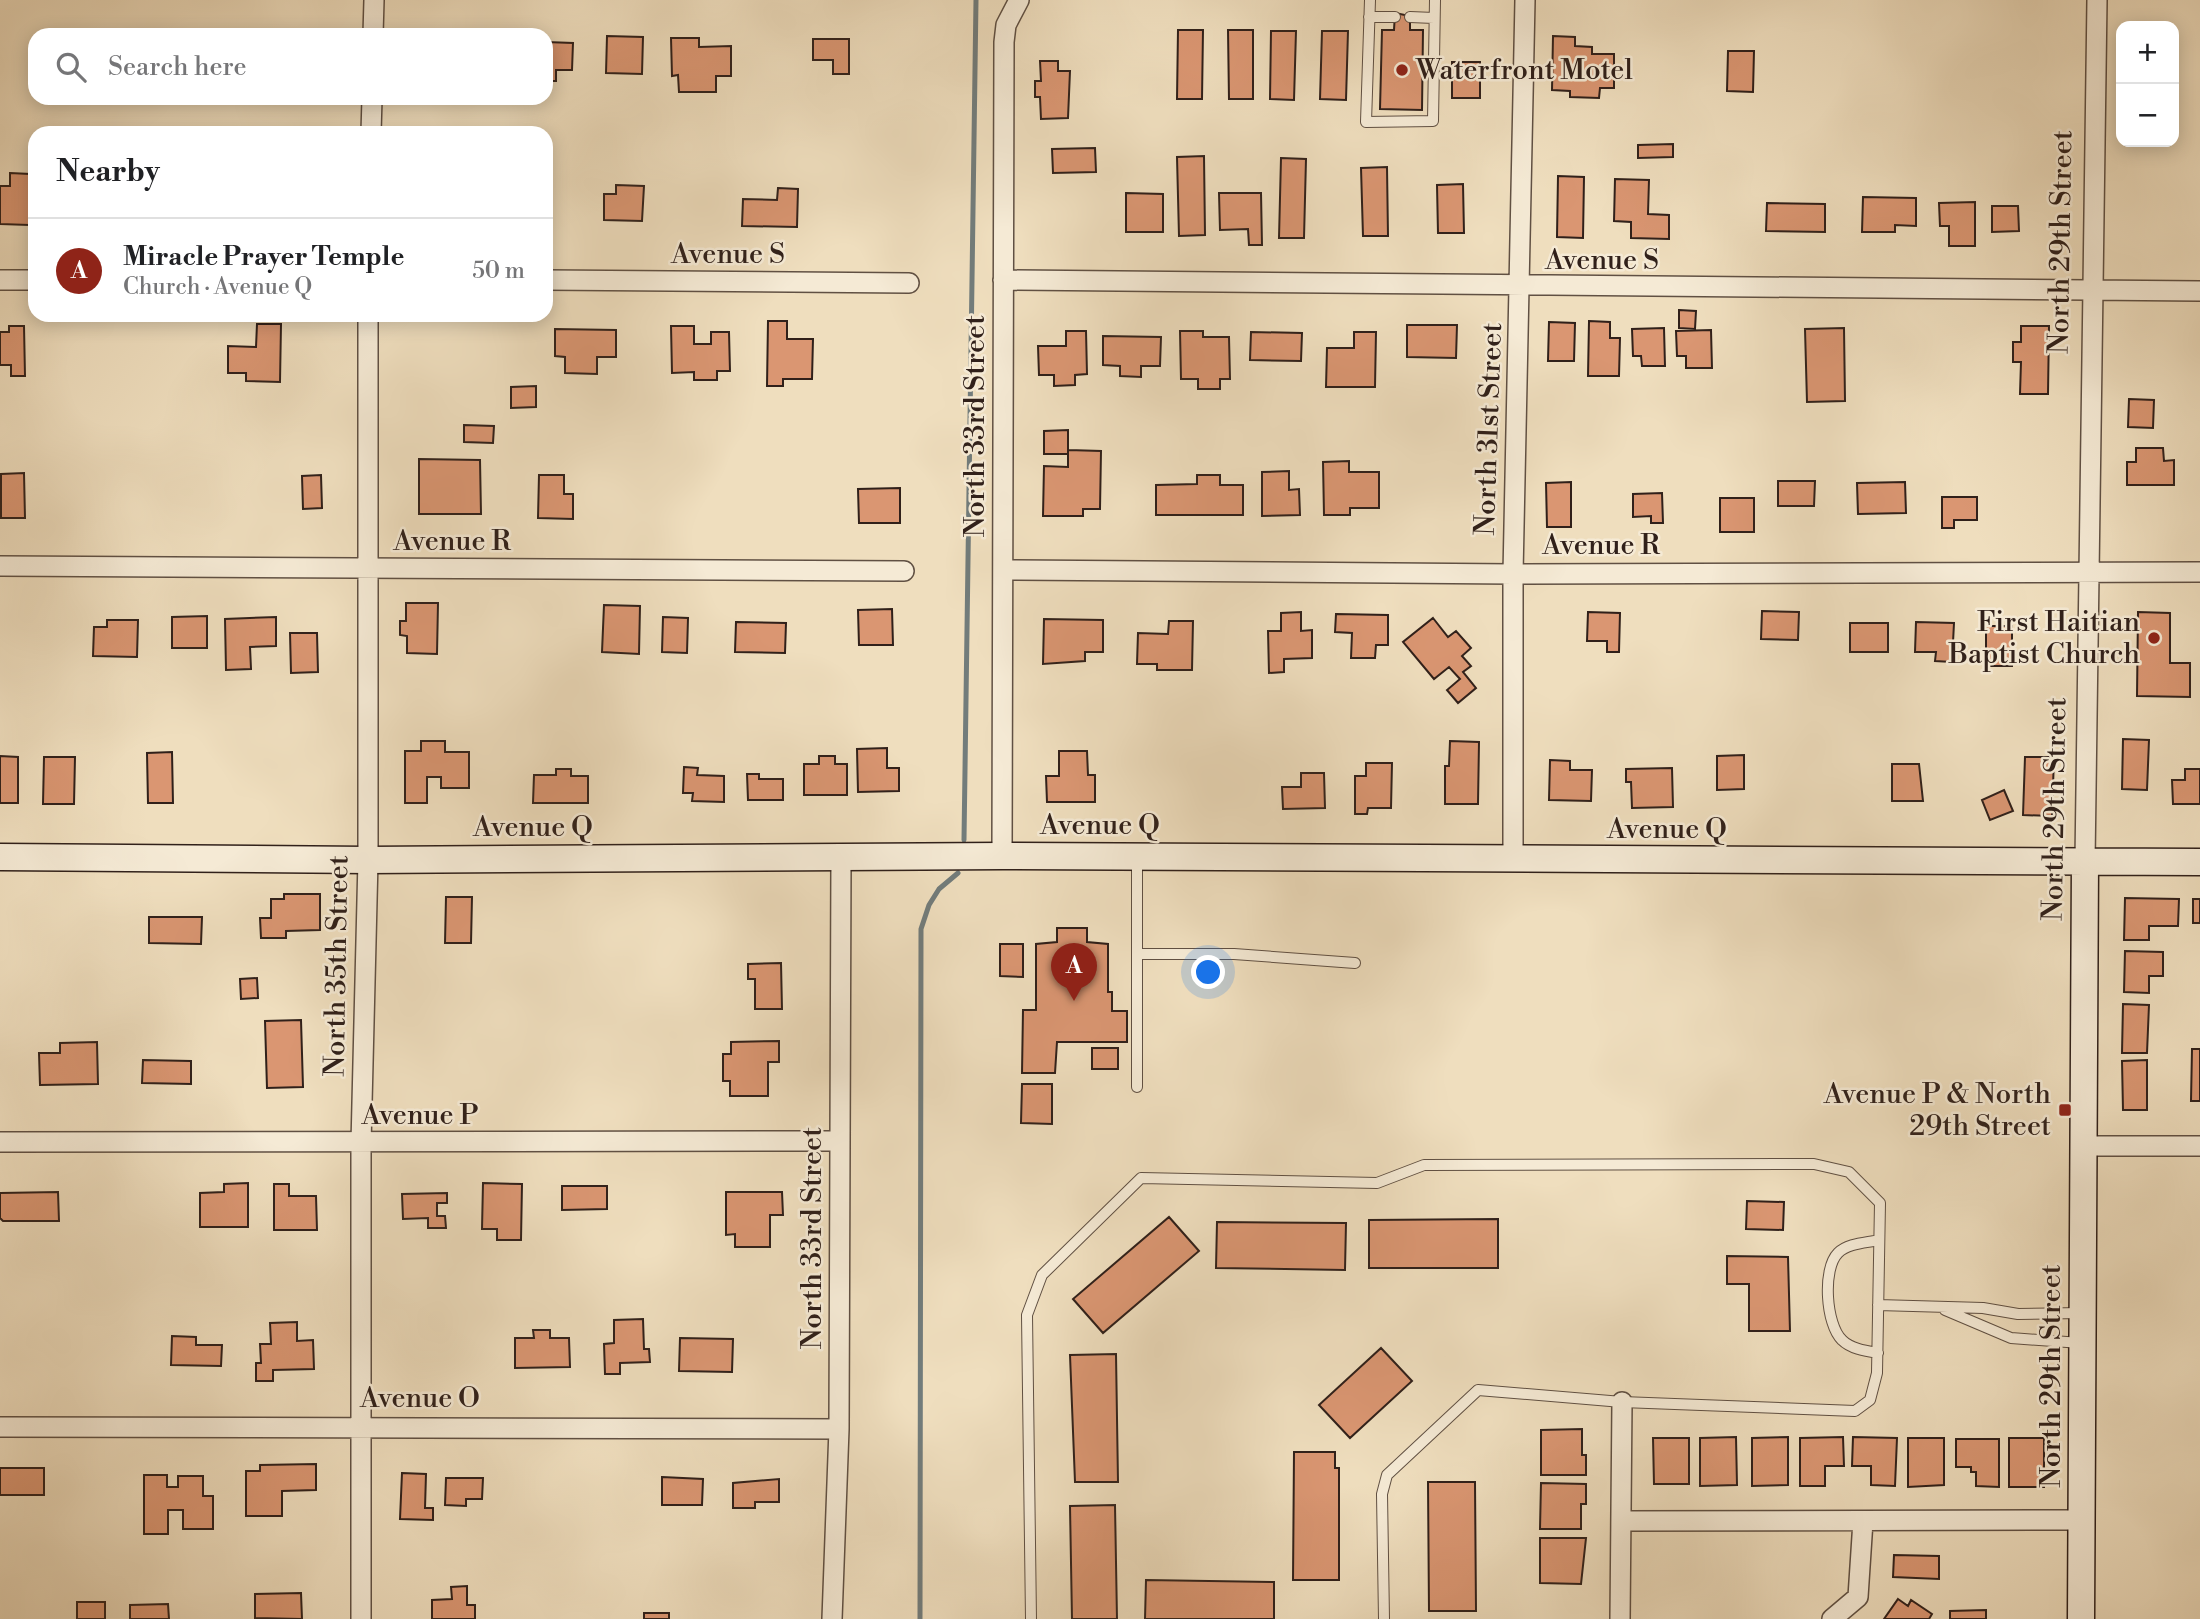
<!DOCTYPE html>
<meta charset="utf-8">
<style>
:root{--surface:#fff;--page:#f2f2f2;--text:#202124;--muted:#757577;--line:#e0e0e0;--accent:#8f2418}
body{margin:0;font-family:"Libre Bodoni",serif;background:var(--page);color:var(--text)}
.controls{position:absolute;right:21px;top:21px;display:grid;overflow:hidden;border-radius:14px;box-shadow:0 4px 18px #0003}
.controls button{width:63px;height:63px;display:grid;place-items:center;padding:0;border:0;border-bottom:2px solid var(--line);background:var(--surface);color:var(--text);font:35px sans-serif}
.you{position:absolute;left:1209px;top:973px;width:24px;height:24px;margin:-18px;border:5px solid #fff;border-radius:50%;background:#1a73e8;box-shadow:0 0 0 10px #1a73e833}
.badge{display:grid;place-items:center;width:46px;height:46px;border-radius:50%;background:var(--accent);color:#fff;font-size:23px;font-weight:700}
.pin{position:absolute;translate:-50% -58px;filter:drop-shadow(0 2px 4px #0008)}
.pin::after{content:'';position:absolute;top:37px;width:24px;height:21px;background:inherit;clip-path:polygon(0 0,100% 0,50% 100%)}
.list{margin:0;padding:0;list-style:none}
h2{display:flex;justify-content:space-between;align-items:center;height:91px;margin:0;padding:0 28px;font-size:30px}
h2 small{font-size:23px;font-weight:400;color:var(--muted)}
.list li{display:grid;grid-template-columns:46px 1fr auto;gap:21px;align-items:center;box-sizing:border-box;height:105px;padding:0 28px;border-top:2px solid var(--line)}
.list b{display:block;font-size:26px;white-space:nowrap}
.list p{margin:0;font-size:23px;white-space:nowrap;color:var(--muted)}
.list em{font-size:23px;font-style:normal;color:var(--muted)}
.icon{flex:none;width:38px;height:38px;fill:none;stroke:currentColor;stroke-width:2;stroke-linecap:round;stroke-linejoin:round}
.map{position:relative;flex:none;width:2200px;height:1619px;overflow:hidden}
.search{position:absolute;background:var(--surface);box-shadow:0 4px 18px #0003;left:28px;top:28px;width:525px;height:77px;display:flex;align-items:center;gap:18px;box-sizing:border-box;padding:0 24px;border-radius:21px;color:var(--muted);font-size:26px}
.panel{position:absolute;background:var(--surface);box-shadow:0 4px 18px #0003;left:28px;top:126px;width:525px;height:196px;border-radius:21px}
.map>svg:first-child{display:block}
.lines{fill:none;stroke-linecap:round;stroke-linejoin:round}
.stream{stroke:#727c7b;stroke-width:5}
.building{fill:#da9672;stroke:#30201a;stroke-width:2}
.lane-casing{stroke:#605043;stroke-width:12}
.street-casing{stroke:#605043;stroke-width:22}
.secondary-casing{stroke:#30201a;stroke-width:29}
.lane{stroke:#f5ead5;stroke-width:10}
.street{stroke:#f5ead5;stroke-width:19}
.secondary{stroke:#f5ead5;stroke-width:26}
.poi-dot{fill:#8f2418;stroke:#f5ead5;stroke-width:2.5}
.labels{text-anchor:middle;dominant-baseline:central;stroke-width:5;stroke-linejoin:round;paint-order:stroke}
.poi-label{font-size:28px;fill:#30201a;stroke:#f5ead5;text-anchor:end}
.street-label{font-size:28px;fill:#30201a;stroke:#f5ead5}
</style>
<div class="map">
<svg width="2200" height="1619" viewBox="0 0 2200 1619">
<rect width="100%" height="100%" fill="#efdebe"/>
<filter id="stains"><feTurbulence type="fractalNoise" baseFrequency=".00286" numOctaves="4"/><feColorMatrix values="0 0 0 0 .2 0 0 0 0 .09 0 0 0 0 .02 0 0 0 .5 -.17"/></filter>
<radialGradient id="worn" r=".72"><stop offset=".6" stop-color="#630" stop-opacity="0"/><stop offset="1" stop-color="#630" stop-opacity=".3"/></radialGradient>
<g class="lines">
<path class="stream" d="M964,840l12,-840
M920,1619l1,-690 8,-24 10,-16 19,-16"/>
</g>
<path class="building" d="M1395,13l15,3v14h13l-1,80 -42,-1 2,-79h12z
M434,30v5h-24v-4z
M1178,30h25l-1,69h-25z
M1228,30h25v69h-24z
M1271,31h25l-2,69 -24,-1z
M1322,31h26l-2,69 -26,-1z
M607,36l36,1 -1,37 -36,-1z
M1553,36l22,1v9l17,1v7h22v34h-14l-1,10 -29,-1v-6l-18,-1z
M671,38h28v9l32,-1v30h-15v16h-37l-1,-17 -6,1z
M813,39h36v35h-16v-14h-20z
M546,42l27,1 -1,27h-16v11h-10z
M1728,51h26l-1,41 -26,-1z
M1040,61h18v10h12l-2,47 -27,1 -1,-22h-5v-16h6z
M1452,62h28v36h-28z
M1673,144v13l-35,1v-13z
M1095,148l1,24 -43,1 -1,-24z
M1204,156l1,79 -26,1 -2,-79z
M1281,158l25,1 -2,79h-25z
M1387,167l1,69h-25l-2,-68z
M10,173l20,1 -1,51 -29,-1v-38h10z
M1558,176l26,1 -1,61 -26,-1z
M1615,179l34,1 -1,34 21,1v24l-38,-1v-16l-17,-1z
M1463,184l1,49h-26l-1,-48z
M616,185l28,1 -2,35 -38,-1v-26h12z
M778,188l20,1 -1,38 -55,-1 1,-27 34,1z
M1126,193l37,1v38h-37z
M1219,193h42l1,52h-13l-1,-16 -28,1z
M1863,197l53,1v28l-21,-1v7h-33z
M1975,202v44h-26v-20h-9l-1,-23z
M1767,203l58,1v28l-59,-1z
M1992,206h26l1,25 -27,1z
M1679,310l17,1 -1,18 -16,-1z
M768,321h19v18h26l-1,40h-29v7h-16z
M1589,321l21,1v16h10l-1,38h-31z
M1549,322l26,1 -1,38h-26z
M257,324h24l-1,58 -34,-1v-8h-18v-27l28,1z
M1407,325h50l-1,33 -49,-1z
M9,326h15l1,50h-14v-11h-11v-33h9z
M671,326h23v18h17v-12h18l1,39h-13v9h-23v-8l-22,1z
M2021,326h28l-1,68h-28l1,-32h-8v-20h8z
M1664,328l1,38h-23l-1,-10h-8l-1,-27z
M1844,328l1,73 -38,1 -2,-73z
M555,329l61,1v27h-19v17l-32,-1v-16l-10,-1z
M1711,330l1,38h-26v-12h-9l-1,-25z
M1066,331h20l1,43 -12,1v10l-21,1v-11h-15l-1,-29h28z
M1180,331h23v6h26l1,42h-10v10h-22v-10h-17z
M1251,332l51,1 -1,28 -51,-1z
M1354,332h22l-1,55h-49l1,-39h27z
M1103,336l58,1 -1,29h-19v11l-21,-1v-10l-17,-1z
M536,386v21l-25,1v-21z
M2129,399l25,1 -1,28 -25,-1z
M464,425l30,1 -1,17 -29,-1z
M1068,430v24h-24v-23z
M2136,448h27l1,13 10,-1v25h-47v-23h9z
M1068,450l33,1 -1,58h-17v7h-40l1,-50 24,1z
M419,459l61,1 1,54h-62z
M1349,461v11h30v36h-29v7h-26l-1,-53z
M1289,471v19l10,-1 1,26 -38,1v-44z
M24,473l1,45h-24v-44z
M321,475l1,33 -19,1 -1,-33z
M539,475h25v19h9v25l-35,-1z
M1197,475h23v10h23v30h-87v-30l41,-1z
M1778,481h37l-1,25h-36z
M1571,482v45h-24l-1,-44z
M1905,482l1,31 -48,1 -1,-31z
M900,488v35h-41l-1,-34z
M1662,493l1,30h-12v-7l-18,1v-23z
M1942,497h35v23h-23v8h-12z
M1720,498h34v34h-34z
M406,603h32l-1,51 -30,-1v-17l-7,-1v-14h6z
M604,605l36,1 -1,48 -37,-2z
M892,609l1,36h-34l-1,-35z
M1762,611l37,1 -1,28 -37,-1z
M1301,612v19l11,-1v28l-28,1v13l-15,1 -1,-42h13v-18z
M1588,612l32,1 -1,39h-12v-11h-20z
M2138,612l32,1v50h20v34l-53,-1z
M1336,614l52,1v30h-12l-1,13h-24l1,-25 -17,-1z
M207,616v32h-35v-31z
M276,617v29l-26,1 1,22 -25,1 -1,-51z
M663,617l25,1 -1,35 -25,-1z
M1433,618l15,19 8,-6 15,17 -9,8 9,10 -8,6 13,16 -18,15 -11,-13 13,-11 -11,-12 -15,12 -31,-37z
M1044,619l59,1v32h-18v9l-42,3z
M107,620h31l-1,37 -44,-1 1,-29h13z
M1169,621h24l-1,49h-35v-6h-20l1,-31 30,1z
M736,622l50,1 -1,30 -50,-1z
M1916,622l38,1 -2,39 -17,-1 1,-9h-21z
M1850,623h38v29h-38z
M1986,626h26v40h-26z
M290,633h27l1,39 -27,1z
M2123,739l26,1 -2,50 -25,-1z
M421,741h24v11h24v36h-28v-11h-14v26h-22v-52h16z
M1450,741l29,1 -1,62h-33v-38h4z
M887,748v20h12v23l-41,1 -1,-43z
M1059,751h28l1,24h7v27h-48l-1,-26h13z
M172,752l1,51h-25l-1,-50z
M1744,755v34l-27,1v-34z
M0,756l18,1v46h-18z
M819,756h16v8h12v31h-43v-31h15z
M44,757h31l-1,47h-31z
M2025,757h29l-2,59 -29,-1z
M1550,760l20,1v9h22l-1,31 -42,-1z
M1366,763h26l-1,45h-23l-1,6h-12v-38h11z
M1892,764h27l4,37h-31z
M684,767l14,1 -1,7 27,1v26l-32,-1 1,-8h-10z
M1672,768l1,39 -41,1 -1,-26h-5v-13z
M556,769h15v7h17v27h-55l1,-28h22z
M2185,769h15v35h-27l-1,-24h13z
M1301,773h23l1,35 -42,1 -1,-22h19z
M747,774h12v5h24v21h-35z
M2004,790l9,21 -23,9 -8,-20z
M284,894h36v36l-34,1v7h-25l-1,-20h11v-19h13z
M446,897h26l-1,46h-26z
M2125,898l54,1 -1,27h-29v14h-25z
M2193,899h7v24h-7z
M149,917h53l-1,27 -52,-1z
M1057,928h30v14l21,2v48h4v19h15v31h-70l-2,31h-33l1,-63h13v-66l21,-2z
M1000,944h23v33l-23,-1z
M2125,951l38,1v24h-14v17l-25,-1z
M781,963l1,46h-27v-30h-7v-15z
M257,978l1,20 -17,1 -1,-20z
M2123,1004l26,1 -2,48h-25z
M301,1020l2,67 -36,1 -2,-67z
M779,1041v21h-11v34h-38v-15h-7v-27h8v-12z
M97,1042l1,42 -58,1 -1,-32h21v-10z
M1092,1048h26v21h-26z
M2192,1049h8v52h-9z
M143,1060l48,1v23l-49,-1z
M2147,1060v50h-24l-1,-49z
M1022,1084h30v40l-31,-1z
M248,1183v44h-48v-34l24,-1v-8z
M483,1183l39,1 -1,56h-24v-11h-15z
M274,1184h15v12h27l1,34h-43z
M562,1186h45v23l-45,1z
M58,1192l1,29h-56l-3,-3v-25z
M726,1192h56l1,23h-13v32h-35v-13l-9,1z
M447,1193v10h-10v13h8l1,12h-18v-10l-25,1 -1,-25z
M1747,1201l37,1 -1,28 -37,-1z
M1169,1217l30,34 -96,82 -30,-34z
M1498,1219v49h-129v-48z
M1217,1222l129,1 -1,47 -129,-2z
M1727,1256l61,1 2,74h-41v-47h-22z
M643,1319l1,30h5l1,13 -30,1v11h-15l-1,-30 10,-1v-23z
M297,1322v19l16,-1 1,29 -41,1v11h-17v-18h5l-1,-19h11l-1,-21z
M533,1330h17v8h19l1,29 -55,1v-30h19z
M172,1336l24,1v8h26l-1,21 -50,-1z
M680,1338l53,1 -1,33 -53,-1z
M1381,1348l31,33 -62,57 -31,-33z
M1116,1354l2,128h-43l-5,-127z
M1582,1429v26h4v20h-45v-45z
M1736,1437l1,48 -37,1v-48z
M1788,1437v48l-36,1v-48z
M1843,1437l1,29h-19v20h-25v-48z
M1853,1437l44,1 -2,48 -24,-1v-19h-19z
M1653,1438h36v46h-35z
M1908,1438h36v47l-36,2z
M2009,1438h35v49h-35z
M1956,1439h43v48l-23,-1v-14h-5v-5h-15z
M1294,1452h41v16h4v112h-46z
M316,1464v26l-34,1v25h-36v-45h14v-6z
M0,1468h44v27h-44z
M402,1473l24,1 -1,34h8v12l-33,-1z
M144,1475h23v12h11v-11h25v20h10v33h-30v-19h-15v24h-24z
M662,1477l41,2 -1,26h-40z
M446,1478h37l-1,21h-16v7l-21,-1z
M779,1479v23h-24v6h-22v-25z
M1428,1482h47l1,129h-47z
M1541,1483l45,1v20h-5v25h-41z
M1115,1505l2,114h-45l-2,-113z
M1540,1538h46l-5,46 -41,-1z
M1894,1555l45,1v23l-46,-2z
M1146,1580l128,2v37h-129z
M467,1586v19h8v14h-43v-19l20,-1 -1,-12z
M301,1593l1,26 -47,-1v-24z
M1898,1599l10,7 3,-6 21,14 -3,5h-45z
M77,1602h28v17h-28z
M168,1604l1,15h-39v-14z
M1986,1610v9h-36v-8z
M644,1613h25v6h-25z"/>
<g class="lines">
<defs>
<path id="lane" d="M1370,0l-4,122 67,-1 2,-121
M1369,17h26
M1410,17l24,1
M1137,860v227
M1137,954h97l121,9
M1878,1305l105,3 35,6 64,-1
M1945,1310l66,28 70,5
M1878,1353c-12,-2 -27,-4 -36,-13 -16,-15 -20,-71 -4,-87 10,-10 28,-10 41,-13
M1031,1619l-4,-304 15,-40 99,-97 236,5 47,-18 390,-1 35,8 31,31 -3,170 -7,27 -15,11 -233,-9 -144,-12 -91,85 -5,19 2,125"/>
<path id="street" d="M373,35l1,-35
M371,133l1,-35
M0,280h35
M546,280l363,3
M1003,280l1197,11
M0,566l904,5
M1003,570l510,4 687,-2
M1002,856l2,-814 2,-17 13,-25
M1513,860v-286l12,-574
M2085,861l12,-861
M0,1142l840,-1
M2084,1146h116
M0,1427l839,2
M1621,1521l461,-1
M361,1619v-475l7,-284v-545
M832,1619l7,-190 2,-572
M1620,1619l2,-217
M1832,1619l26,-22 5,-76"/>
<path id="secondary" d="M0,857l368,3 634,-4 1198,6
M2081,1619l4,-758"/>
</defs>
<use href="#lane" class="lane-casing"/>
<use href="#street" class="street-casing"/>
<use href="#secondary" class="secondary-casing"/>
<use href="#lane" class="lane"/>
<use href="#street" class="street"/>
<use href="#secondary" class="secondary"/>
</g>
<g class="poi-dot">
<circle cx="1402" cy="70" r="7"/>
<circle cx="2154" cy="638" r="7"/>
<rect x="2058" y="1103" width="14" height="14" rx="3.5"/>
</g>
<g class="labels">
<g class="poi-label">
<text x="1416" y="70" text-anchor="start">Waterfront Motel</text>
<text x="2140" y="622">First Haitian<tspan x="2140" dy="32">Baptist Church</tspan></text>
<text x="2051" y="1094">Avenue P &amp; North<tspan x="2051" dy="32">29th Street</tspan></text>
</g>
<g class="street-label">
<text transform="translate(2061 242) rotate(-89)">North 29th Street</text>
<text x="728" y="254">Avenue S</text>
<text x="1602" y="260">Avenue S</text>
<text transform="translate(975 426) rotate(-90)">North 33rd Street</text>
<text transform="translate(1489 429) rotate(-88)">North 31st Street</text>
<text x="452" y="541">Avenue R</text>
<text x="1601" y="545">Avenue R</text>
<text transform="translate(2055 809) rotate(-89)">North 29th Street</text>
<text x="1100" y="825">Avenue Q</text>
<text x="533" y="827">Avenue Q</text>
<text x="1667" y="829">Avenue Q</text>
<text transform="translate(337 966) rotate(-89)">North 35th Street</text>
<text x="420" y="1115">Avenue P</text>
<text transform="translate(812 1238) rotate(-90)">North 33rd Street</text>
<text transform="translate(2051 1376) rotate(-90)">North 29th Street</text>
<text x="420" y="1398">Avenue O</text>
</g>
</g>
<rect width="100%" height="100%" filter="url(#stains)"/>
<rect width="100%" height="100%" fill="url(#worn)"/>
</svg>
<div class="controls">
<button>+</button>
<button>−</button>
</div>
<div class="you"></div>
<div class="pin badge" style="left:1074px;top:1001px">A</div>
<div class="search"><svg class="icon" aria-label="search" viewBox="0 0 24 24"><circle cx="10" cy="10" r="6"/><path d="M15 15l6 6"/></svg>Search here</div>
<section class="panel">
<h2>Nearby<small></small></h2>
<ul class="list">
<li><span class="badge">A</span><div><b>Miracle Prayer Temple</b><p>Church · Avenue Q</p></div><em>50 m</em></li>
</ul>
</section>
</div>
